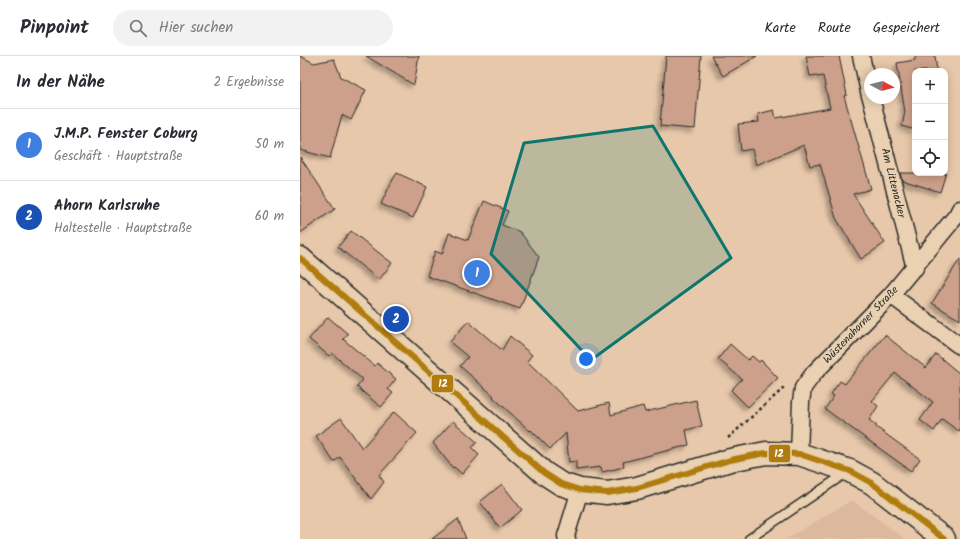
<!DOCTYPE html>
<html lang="de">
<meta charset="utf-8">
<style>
:root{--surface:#fff;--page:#f2f2f3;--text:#2b2b33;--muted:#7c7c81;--line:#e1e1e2;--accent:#2b2b2b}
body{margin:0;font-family:Kalam,sans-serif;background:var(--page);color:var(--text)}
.controls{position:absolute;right:12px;top:12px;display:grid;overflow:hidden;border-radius:8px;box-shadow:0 2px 10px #0003}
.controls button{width:36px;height:36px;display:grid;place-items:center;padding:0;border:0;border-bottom:1px solid var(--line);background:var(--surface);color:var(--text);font:20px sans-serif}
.compass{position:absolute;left:564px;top:12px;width:36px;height:36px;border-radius:50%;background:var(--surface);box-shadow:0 2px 10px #0003;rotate:97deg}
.you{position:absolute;left:286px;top:303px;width:14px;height:14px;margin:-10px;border:3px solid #fff;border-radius:50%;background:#1a73e8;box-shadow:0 0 0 6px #1a73e833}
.badge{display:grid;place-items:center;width:26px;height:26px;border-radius:50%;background:var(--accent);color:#fff;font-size:13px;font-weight:700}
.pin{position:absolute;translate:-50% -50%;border:2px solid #fff;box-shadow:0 1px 4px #0006}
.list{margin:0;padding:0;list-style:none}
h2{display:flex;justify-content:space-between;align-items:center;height:52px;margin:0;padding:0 16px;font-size:17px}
h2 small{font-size:13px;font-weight:400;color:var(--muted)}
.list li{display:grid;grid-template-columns:26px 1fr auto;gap:12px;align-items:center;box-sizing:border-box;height:72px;padding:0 16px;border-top:1px solid var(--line)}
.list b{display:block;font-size:15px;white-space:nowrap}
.list p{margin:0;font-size:13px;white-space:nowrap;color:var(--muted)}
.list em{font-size:13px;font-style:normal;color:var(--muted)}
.icon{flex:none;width:22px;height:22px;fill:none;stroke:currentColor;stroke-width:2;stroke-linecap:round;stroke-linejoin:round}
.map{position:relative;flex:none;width:660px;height:483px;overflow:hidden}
header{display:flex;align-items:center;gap:24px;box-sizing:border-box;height:56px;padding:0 20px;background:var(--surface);border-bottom:1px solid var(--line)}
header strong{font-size:19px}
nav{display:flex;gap:22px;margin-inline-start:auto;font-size:14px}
.search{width:280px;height:36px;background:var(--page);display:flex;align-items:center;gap:10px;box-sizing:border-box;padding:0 14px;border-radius:22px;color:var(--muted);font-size:15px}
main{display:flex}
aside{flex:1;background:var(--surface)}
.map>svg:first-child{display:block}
.built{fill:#dcb99e}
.building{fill:#cca08a;stroke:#2b2b2b;filter:url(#shadow)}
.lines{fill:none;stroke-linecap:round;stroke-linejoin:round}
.lane-casing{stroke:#2b2b2b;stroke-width:11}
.street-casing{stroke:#2b2b2b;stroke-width:19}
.secondary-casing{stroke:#2b2b2b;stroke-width:25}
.path{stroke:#2b2b2b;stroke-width:2.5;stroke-dasharray:3 3;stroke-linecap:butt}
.lane{stroke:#e9d1b1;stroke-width:8}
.street{stroke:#e9d1b1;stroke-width:16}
.secondary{stroke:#e9d1b1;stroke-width:22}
.bus-1-casing{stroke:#e9d1b1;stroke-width:9}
.bus-1{stroke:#b07b0f;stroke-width:6}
.marked{fill:#0f766e;fill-opacity:0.2;stroke:#0f766e;stroke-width:3;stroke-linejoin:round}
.labels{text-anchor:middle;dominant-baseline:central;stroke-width:3.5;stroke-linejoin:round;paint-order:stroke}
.street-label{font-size:11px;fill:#2b2b2b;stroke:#e9d1b1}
.line-badge{stroke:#e9d1b1;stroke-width:1.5}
.badge-label{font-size:11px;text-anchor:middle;font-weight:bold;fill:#fff}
</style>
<header>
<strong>Pinpoint</strong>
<div class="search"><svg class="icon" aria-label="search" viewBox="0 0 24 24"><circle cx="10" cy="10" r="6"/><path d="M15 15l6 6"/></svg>Hier suchen</div>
<nav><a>Karte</a><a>Route</a><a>Gespeichert</a></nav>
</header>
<main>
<aside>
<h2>In der Nähe<small>2 Ergebnisse</small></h2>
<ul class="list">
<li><span class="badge" style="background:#3f7fe0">1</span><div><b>J.M.P. Fenster Coburg</b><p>Geschäft · Hauptstraße</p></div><em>50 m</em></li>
<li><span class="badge" style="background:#1a4fb4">2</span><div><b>Ahorn Karlsruhe</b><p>Haltestelle · Hauptstraße</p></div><em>60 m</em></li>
</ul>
</aside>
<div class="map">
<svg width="660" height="483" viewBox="0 0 660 483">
<defs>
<filter id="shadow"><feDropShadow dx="-3.5" dy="3.5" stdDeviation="2" flood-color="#0004"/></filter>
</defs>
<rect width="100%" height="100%" fill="#e8c8aa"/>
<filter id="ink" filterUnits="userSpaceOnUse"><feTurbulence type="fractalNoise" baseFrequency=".025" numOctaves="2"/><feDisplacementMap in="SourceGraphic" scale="8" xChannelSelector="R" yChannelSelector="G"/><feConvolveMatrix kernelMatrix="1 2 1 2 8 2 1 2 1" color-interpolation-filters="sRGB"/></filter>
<g filter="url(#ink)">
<path class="built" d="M552,444l53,39h-119z"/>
<path class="building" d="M0,0l14,7 20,-4 7,18 25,13 -15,30 -9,-5 -12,43 -30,-8z
M66,0h53l-5,29z
M366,0h35l-6,73 -35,-3z
M411,0h46l-34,20z
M506,0h33l8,39 -3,1 27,93 -18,5 32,49 -24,16 -25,-41 -16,-54 -10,2 -6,-21 -48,20 -4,-16 -11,2 -3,-27 21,-2 -1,-8 16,-4 2,8 54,-10 -7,-32 -6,1v-2l-7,1z
M615,0h20l2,15h-22v59l-13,-4 3,-14 -8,-49 18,-3z
M0,101l35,52 -35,24z
M97,117l30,14 -14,31 -32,-14 11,-23z
M600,117h46l-6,19 -38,-12z
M184,145l24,10 -6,14 18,7 19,25 -19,52 -93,-33 8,-25 7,3 7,-21 19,7z
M51,175l41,32 -13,17 -41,-33z
M660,203v61l-28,-17z
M28,261l20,17 -5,5 32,27 2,-3 19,16 -8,10 5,4 -12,14 -24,-20 6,-7 -31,-27 -3,3 -20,-17z
M168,265l34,29 8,-14 22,19 -5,6 51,50 31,-8 2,12 32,-9 2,6 51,-12 6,26 -16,4 3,15 -66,17 1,5 -22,5 -1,-5 -25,3v-9l-7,1 -3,-29 -16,16 -19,-19 -1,1 -37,-34 1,-1 -34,-30 8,-9 -18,-15z
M585,279l41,33 10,-14 24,20v58l-18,-13 -8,12 -14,-11 13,-18 -38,-29 -23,28 6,5 -9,14 7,5v2l44,32 -9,12 -86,-62 9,-13 -3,-2 9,-13 5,3z
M430,288l18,16 4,-4 7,6 2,-2 17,18 -30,29 -17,-17 11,-11 -24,-20z
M94,356l23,21 -38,42 5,7 -13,17 -31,-42 -6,5 -18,-26 25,-18 21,30z
M153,365l24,21 -5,6 7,7 -17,19 -8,-7 -1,1 -20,-25z
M202,428l20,26 -22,18 -20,-26z
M158,463l8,20h-34z"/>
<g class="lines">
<defs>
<path id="lane" d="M449,483l97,-66"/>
<path id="street" d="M561,0l9,40
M571,42l44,170
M591,239l69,51
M499,398l2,-52 2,-14 11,-15 77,-78 66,-80 3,-6
M267,483l-1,-3 14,-46"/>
<path id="secondary" d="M0,202l244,215 17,11 19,6 27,3 30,-5 93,-28 36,-7 33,1 51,17 22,12 72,56"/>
</defs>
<use href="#lane" class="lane-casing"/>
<use href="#street" class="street-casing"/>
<use href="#secondary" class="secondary-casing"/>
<path class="path" d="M428,382l56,-50"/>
<use href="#lane" class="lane"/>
<use href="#street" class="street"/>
<use href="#secondary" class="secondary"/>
<defs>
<path id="bus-1" d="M0,202l244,215 17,11 19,6 27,3 30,-5 93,-28 36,-7 33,1 51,17 22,12 72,56"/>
</defs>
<use href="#bus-1" class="bus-1-casing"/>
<use href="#bus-1" class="bus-1"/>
</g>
</g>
<path class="marked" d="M353,70l78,132 -140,102 -100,-106 33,-111z"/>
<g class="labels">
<g class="street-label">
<text transform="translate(593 127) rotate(76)">Am Littenacker</text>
<text transform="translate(561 269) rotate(-46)">Wüstenahorner Straße</text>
</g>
</g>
<g class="line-badge">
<rect x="131" y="318" width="23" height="19" rx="4" fill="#b07b0f"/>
<rect x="468" y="388" width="23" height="19" rx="4" fill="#b07b0f"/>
</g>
<g class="badge-label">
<text x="143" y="331">12</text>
<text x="479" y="401">12</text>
</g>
</svg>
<div class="controls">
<button>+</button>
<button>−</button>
<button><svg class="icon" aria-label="locate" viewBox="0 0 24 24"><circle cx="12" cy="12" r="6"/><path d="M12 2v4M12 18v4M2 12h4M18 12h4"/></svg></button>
</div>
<svg class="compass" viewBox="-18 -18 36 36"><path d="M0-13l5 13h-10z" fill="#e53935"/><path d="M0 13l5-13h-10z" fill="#7c7c81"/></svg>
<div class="you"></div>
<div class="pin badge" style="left:177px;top:217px;background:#3f7fe0">1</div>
<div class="pin badge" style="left:96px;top:263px;background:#1a4fb4">2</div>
</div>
</main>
